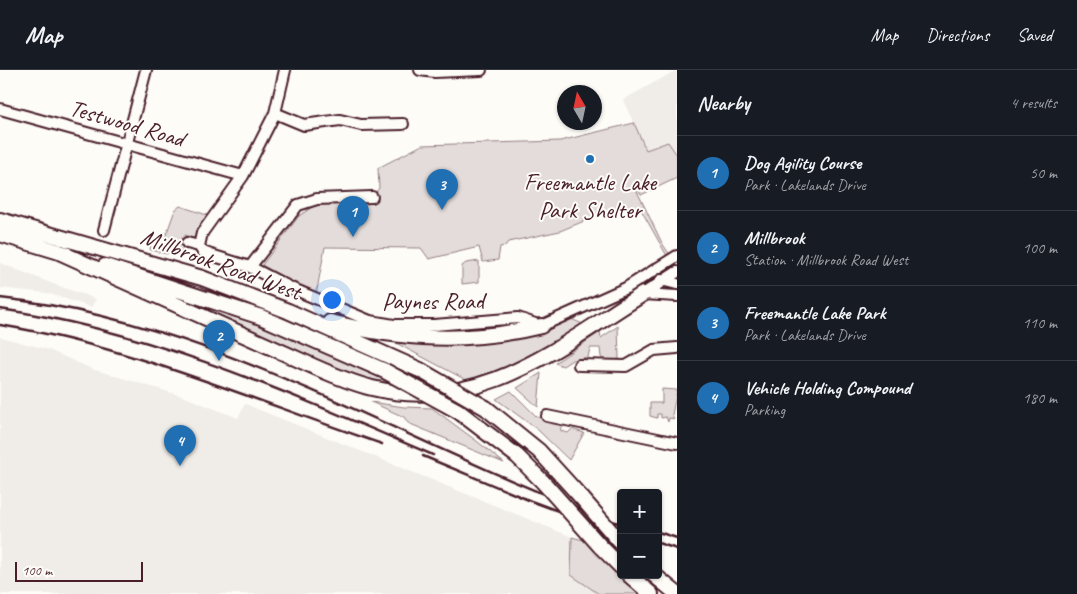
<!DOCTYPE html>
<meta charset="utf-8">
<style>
:root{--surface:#171b24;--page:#20242c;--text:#f1f3f6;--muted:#9ea1a6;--line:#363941;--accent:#1f6fb2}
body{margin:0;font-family:Caveat,sans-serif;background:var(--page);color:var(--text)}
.controls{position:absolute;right:15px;bottom:15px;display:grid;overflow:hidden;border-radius:5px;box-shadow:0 1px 4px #0004}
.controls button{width:45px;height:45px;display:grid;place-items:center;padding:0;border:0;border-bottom:1px solid var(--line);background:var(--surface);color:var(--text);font:25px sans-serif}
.compass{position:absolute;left:557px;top:15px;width:45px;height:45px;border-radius:50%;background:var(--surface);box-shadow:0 1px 4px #0004;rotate:351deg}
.scale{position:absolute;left:15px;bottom:12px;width:128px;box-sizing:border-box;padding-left:5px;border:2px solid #4a1f2b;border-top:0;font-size:14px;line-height:18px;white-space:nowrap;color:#4a1f2b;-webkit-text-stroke:4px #fdfcf7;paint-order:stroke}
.you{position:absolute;left:331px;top:229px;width:18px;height:18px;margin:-12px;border:4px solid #fff;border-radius:50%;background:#1a73e8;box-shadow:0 0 0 8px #1a73e833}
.badge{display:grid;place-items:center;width:32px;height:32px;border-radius:50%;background:var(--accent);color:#fff;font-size:16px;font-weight:700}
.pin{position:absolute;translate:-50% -41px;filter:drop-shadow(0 1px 2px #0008)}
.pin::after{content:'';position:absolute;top:26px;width:18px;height:15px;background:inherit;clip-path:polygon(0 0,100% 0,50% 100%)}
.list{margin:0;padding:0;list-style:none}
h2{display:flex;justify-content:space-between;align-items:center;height:65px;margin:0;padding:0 20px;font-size:21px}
h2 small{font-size:16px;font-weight:400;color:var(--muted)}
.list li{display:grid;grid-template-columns:32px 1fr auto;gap:15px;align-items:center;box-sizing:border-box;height:75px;padding:0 20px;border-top:1px solid var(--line)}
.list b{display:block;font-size:19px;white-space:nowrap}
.list p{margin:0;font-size:16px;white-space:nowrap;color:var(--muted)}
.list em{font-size:16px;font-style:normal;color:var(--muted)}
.map{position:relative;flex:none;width:677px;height:524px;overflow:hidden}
header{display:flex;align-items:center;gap:30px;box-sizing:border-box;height:70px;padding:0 25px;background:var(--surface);border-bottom:1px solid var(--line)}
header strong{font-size:24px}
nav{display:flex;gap:28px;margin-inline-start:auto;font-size:18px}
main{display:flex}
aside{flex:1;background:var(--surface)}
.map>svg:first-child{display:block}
.built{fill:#f0ece8}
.green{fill:#e3dcda;stroke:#967e82}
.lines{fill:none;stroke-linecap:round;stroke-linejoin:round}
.minor-casing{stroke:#4a1f2b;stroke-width:14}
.highway-casing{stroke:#4a1f2b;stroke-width:18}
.minor{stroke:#fdfcf7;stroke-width:10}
.highway{stroke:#fdfcf7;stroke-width:14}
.rail{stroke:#4a1f2b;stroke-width:2.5}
.highway-bridge-casing{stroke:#4a1f2b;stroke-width:18;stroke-linecap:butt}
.highway-bridge{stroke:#fdfcf7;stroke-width:14}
.poi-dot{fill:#1f6fb2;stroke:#fdfcf7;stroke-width:2}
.labels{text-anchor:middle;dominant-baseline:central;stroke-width:4;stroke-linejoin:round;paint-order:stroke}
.street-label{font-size:24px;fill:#4a1f2b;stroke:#fdfcf7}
.poi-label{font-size:24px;fill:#4a1f2b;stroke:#fdfcf7}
</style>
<header>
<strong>Map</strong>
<nav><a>Map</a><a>Directions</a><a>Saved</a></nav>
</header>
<main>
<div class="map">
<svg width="677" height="524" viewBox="0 0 677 524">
<rect width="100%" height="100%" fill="#fdfcf7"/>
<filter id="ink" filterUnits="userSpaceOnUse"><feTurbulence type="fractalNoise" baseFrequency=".02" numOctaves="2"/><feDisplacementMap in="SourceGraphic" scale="10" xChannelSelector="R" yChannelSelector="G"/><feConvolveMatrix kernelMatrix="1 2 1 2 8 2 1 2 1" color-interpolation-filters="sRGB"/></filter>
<g filter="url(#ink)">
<path class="built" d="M677,0v85l-9,-13 -22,8 -23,-50z
M0,193l53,21 43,15 -5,8 -44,-14 -47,-5z
M0,267l46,12 46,20 90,27 56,22 7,-14 327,133 -1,38 28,19h-599z"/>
<path class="green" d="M634,53l12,27 22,-8 9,13v23l-36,17 -4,-9 -2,1 27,56 8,12 -3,1 -27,-48 -17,-3 -63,26 -52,11 -3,4 -5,1 -2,13 -15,2 -4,-15 -50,12 -8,-11 -96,-1 -9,48 -54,-30 37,-49 19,-13 54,-6 7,-9 -1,-20 44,-23 138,-4z
M180,136l30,10 -13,24 -12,-5v18l-15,-4 -3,5 -17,-4 1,-7 11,3 13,-36z
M479,191v21l-17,2v-18l4,-3z
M123,205c92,27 181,65 267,108l-33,-5z
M571,249l14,6 -70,40 -45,17 -76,-40c62,5 120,2 177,-23z
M618,256l1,33 -13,3 -5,-5 -1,-9h-10l-2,9 -16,3 -9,6 -8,-3 45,-31 1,6z
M541,303l-3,34 -21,-19z
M662,319l15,1 -5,25 2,4 -5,-1 -1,4 -2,-5 -5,1v-4h-4v4l-7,-2v-13h12z
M511,321l26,26 23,6 1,8 7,2 4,-4 12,4 -15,27 -31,-30 -42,-31z
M371,332l33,5 28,1 46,34 26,21 -96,-40 -4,-6z
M572,467l15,4 25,28 31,25h-44l-28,-19z"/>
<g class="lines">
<defs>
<path id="minor" d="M420,0l15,2 46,-2
M0,39l243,67
M275,43l29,12 36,-5 21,5 42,-1
M104,160l42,-160
M187,173l12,3 4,6 8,3 39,12 41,21 79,33 24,4h40l84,-7 23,8 85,-38 51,-32
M199,176l3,-13 41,-57 32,-63 10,-43
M250,197l48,-62 19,-6 55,-2
M661,210l16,4
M643,224l34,-22
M643,224l34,2
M579,295l47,1 28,-16 23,-2
M547,346l130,27"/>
<path id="highway" d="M0,150l202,58 86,33 132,59
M0,164l66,20
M57,181l258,116c18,8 37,16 57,21 109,26 184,-40 271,-94
M105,196l156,51 124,54
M330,252c71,18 139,22 211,4
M486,338l53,43 41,45
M458,341l59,45 26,26
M600,476l21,21
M629,505l22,19
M654,505l23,19"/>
</defs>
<use href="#minor" class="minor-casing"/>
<use href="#highway" class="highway-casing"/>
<use href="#minor" class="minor"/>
<use href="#highway" class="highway"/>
<path class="rail" d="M0,228c222,23 414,153 621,226
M0,239c150,21 295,87 433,146
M0,255c133,22 255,76 382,119
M423,386l108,45 90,33
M658,462l19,6
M658,473l19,6"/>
<defs>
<path id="highway-bridge" d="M420,300l66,38
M385,301l73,40
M543,412l57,64
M580,426l41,47"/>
</defs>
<use href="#highway-bridge" class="highway-bridge-casing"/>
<use href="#highway-bridge" class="highway-bridge"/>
</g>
</g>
<circle class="poi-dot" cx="590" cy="89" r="5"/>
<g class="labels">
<g class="street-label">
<text transform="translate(127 53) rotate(16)">Testwood Road</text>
<text transform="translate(221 194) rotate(20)">Millbrook Road West</text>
<text x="433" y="231">Paynes Road</text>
</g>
<g class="poi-label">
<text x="590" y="112">Freemantle Lake<tspan x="590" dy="28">Park Shelter</tspan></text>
</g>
</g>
</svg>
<div class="controls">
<button>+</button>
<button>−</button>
</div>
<svg class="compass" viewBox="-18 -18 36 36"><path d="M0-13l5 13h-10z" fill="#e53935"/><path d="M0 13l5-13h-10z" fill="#9ea1a6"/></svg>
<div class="scale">100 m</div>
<div class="you"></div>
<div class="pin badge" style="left:353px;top:167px">1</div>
<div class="pin badge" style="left:219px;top:291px">2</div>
<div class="pin badge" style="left:442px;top:140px">3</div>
<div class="pin badge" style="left:180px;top:396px">4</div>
</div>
<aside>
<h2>Nearby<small>4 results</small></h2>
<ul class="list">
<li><span class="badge">1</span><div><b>Dog Agility Course</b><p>Park · Lakelands Drive</p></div><em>50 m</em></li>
<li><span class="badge">2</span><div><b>Millbrook</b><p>Station · Millbrook Road West</p></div><em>100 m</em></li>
<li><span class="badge">3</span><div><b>Freemantle Lake Park</b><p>Park · Lakelands Drive</p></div><em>110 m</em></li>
<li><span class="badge">4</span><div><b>Vehicle Holding Compound</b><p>Parking</p></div><em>180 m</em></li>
</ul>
</aside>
</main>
